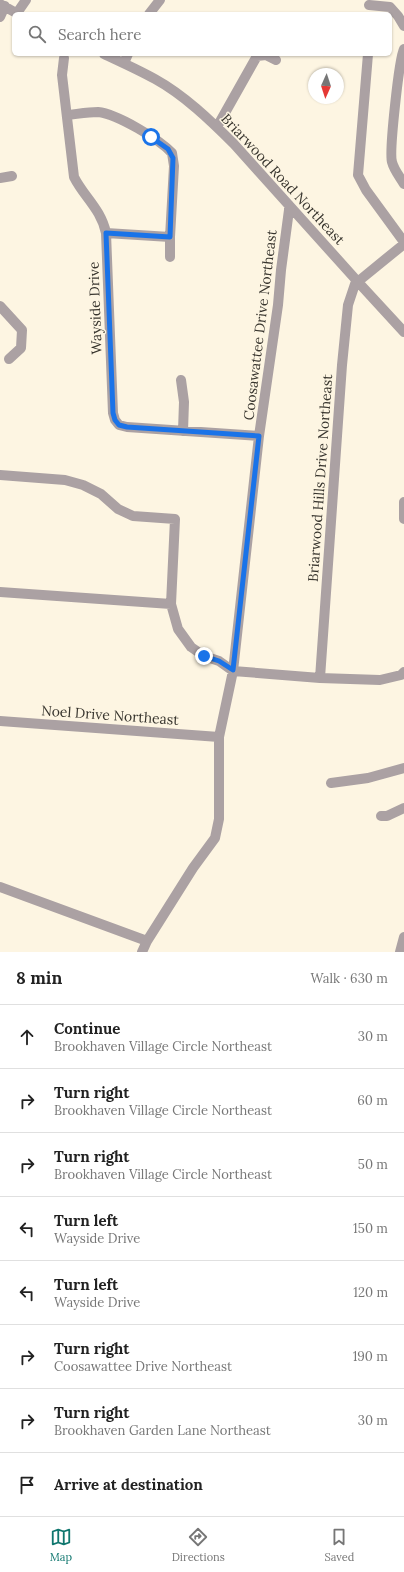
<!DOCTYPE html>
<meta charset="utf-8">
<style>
:root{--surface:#fff;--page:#f2f2f2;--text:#222;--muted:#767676;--line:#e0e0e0;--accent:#0f766e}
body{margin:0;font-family:Lora,serif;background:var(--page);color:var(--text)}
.compass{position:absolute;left:308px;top:68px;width:36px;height:36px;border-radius:50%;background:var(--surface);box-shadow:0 1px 3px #0004;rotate:183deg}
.stop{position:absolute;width:12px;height:12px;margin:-9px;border:3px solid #1a73e8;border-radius:50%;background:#fff}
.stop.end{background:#1a73e8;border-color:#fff;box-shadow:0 1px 4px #0008}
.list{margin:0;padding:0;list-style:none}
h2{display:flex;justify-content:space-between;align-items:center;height:52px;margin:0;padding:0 16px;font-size:17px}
h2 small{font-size:13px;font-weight:400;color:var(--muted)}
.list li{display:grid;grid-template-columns:26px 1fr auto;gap:12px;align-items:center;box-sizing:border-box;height:64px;padding:0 16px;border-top:1px solid var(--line)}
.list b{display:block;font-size:15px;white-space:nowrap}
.list p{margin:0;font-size:13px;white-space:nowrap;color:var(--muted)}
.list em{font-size:13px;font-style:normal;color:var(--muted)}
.icon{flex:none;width:22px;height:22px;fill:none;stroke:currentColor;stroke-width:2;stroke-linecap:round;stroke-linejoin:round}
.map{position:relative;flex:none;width:404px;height:952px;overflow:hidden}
.search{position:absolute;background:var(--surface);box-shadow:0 1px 3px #0004;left:12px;right:12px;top:12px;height:44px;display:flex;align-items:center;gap:10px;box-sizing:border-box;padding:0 14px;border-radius:6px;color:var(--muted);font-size:15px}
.sheet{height:564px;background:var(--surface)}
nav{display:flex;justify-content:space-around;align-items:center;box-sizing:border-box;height:56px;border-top:1px solid var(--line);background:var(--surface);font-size:11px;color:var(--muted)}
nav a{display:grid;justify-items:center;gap:2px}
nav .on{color:var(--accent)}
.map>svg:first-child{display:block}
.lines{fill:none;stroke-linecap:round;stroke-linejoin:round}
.minor{stroke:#aba1a3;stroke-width:10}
.route{stroke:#1a73e8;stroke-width:5}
.labels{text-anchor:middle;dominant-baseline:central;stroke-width:3;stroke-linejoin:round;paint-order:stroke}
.street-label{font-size:14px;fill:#38352e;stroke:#fdf5e2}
</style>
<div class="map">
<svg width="404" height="952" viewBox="0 0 404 952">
<rect width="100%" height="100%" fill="#fdf5e2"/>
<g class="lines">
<path class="minor" d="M0,4l18,10
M369,5l21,2 8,9 6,10
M17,13l9,-13
M149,14l11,-14
M0,17l5,-11
M404,49c-5,10 -15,103 -12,113 2,8 8,15 12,22
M104,54c17,8 35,16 51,25 29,16 55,41 79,65l124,138 46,50
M368,54l-10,121 8,15 38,52
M64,58l-2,17 12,102c10,20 27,32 32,56l7,180 2,7 4,5 8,2 132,9
M124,63l4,-9
M67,115c10,-1 21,-3 31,-3 19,2 61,27 74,41l2,13 -4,71v20
M217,127l40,-71 9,-1 10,5
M0,178l12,-2
M106,233l64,4
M0,306l22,24 -1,18 -12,11
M181,380l3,22 -1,29
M0,475l65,5 18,5 18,9 17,15 15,7 42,3 -4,85 7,25 13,18 13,9 15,5 14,10 87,7 60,2 21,-5 3,-3
M404,502v17
M0,592l171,12
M320,678l22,-313 6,-60 7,-21 49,-40
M0,721l219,16
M331,783l37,-5 36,-10
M381,816h6l17,-8
M0,887l147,54
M142,952l5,-11 46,-73 22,-30 4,-19v-82l14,-66 26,-235 19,-131 3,-35 8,-60v-5
M400,952l4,-15"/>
</g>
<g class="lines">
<path class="route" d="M151,137l17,12 5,9 -3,79 -64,-4 7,180 2,7 4,5 8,2 132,9 -26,234 -14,-9 -15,-5"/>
</g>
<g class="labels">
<g class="street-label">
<text transform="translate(283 179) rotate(47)">Briarwood Road Northeast</text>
<text transform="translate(95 308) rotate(-92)">Wayside Drive</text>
<text transform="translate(260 325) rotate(-83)">Coosawattee Drive Northeast</text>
<text transform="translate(320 478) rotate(-86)">Briarwood Hills Drive Northeast</text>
<text transform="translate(110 715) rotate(4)">Noel Drive Northeast</text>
</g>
</g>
</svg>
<svg class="compass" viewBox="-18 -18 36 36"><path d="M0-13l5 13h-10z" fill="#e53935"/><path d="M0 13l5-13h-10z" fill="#767676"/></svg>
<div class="stop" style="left:151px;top:137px"></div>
<div class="stop end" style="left:204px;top:656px"></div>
<div class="search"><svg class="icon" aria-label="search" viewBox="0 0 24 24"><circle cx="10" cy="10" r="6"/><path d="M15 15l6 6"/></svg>Search here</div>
</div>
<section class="sheet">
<h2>8 min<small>Walk · 630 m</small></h2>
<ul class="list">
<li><svg class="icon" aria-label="ahead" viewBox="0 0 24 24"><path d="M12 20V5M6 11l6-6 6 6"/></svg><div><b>Continue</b><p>Brookhaven Village Circle Northeast</p></div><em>30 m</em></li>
<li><svg class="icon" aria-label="right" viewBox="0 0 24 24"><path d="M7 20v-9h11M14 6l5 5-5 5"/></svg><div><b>Turn right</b><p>Brookhaven Village Circle Northeast</p></div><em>60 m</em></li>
<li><svg class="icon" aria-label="right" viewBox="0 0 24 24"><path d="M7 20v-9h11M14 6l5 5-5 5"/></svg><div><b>Turn right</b><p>Brookhaven Village Circle Northeast</p></div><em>50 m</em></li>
<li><svg class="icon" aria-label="left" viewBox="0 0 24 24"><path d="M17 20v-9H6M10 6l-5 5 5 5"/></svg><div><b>Turn left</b><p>Wayside Drive</p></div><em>150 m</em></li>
<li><svg class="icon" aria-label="left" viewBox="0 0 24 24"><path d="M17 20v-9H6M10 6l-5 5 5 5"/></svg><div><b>Turn left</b><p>Wayside Drive</p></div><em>120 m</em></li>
<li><svg class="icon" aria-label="right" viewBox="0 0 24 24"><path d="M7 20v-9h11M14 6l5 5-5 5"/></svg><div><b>Turn right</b><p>Coosawattee Drive Northeast</p></div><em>190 m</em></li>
<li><svg class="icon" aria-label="right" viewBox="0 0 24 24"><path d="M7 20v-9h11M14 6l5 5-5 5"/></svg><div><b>Turn right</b><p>Brookhaven Garden Lane Northeast</p></div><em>30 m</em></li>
<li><svg class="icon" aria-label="arrive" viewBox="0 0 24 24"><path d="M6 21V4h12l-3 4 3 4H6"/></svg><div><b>Arrive at destination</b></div></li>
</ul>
</section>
<nav>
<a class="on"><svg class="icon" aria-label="map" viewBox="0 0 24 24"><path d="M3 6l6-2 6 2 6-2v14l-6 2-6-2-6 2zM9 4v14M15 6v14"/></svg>Map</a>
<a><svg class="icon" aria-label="directions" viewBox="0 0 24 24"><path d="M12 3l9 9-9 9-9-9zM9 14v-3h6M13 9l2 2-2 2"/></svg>Directions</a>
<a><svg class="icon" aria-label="saved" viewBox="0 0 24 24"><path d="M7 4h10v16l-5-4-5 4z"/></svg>Saved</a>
</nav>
